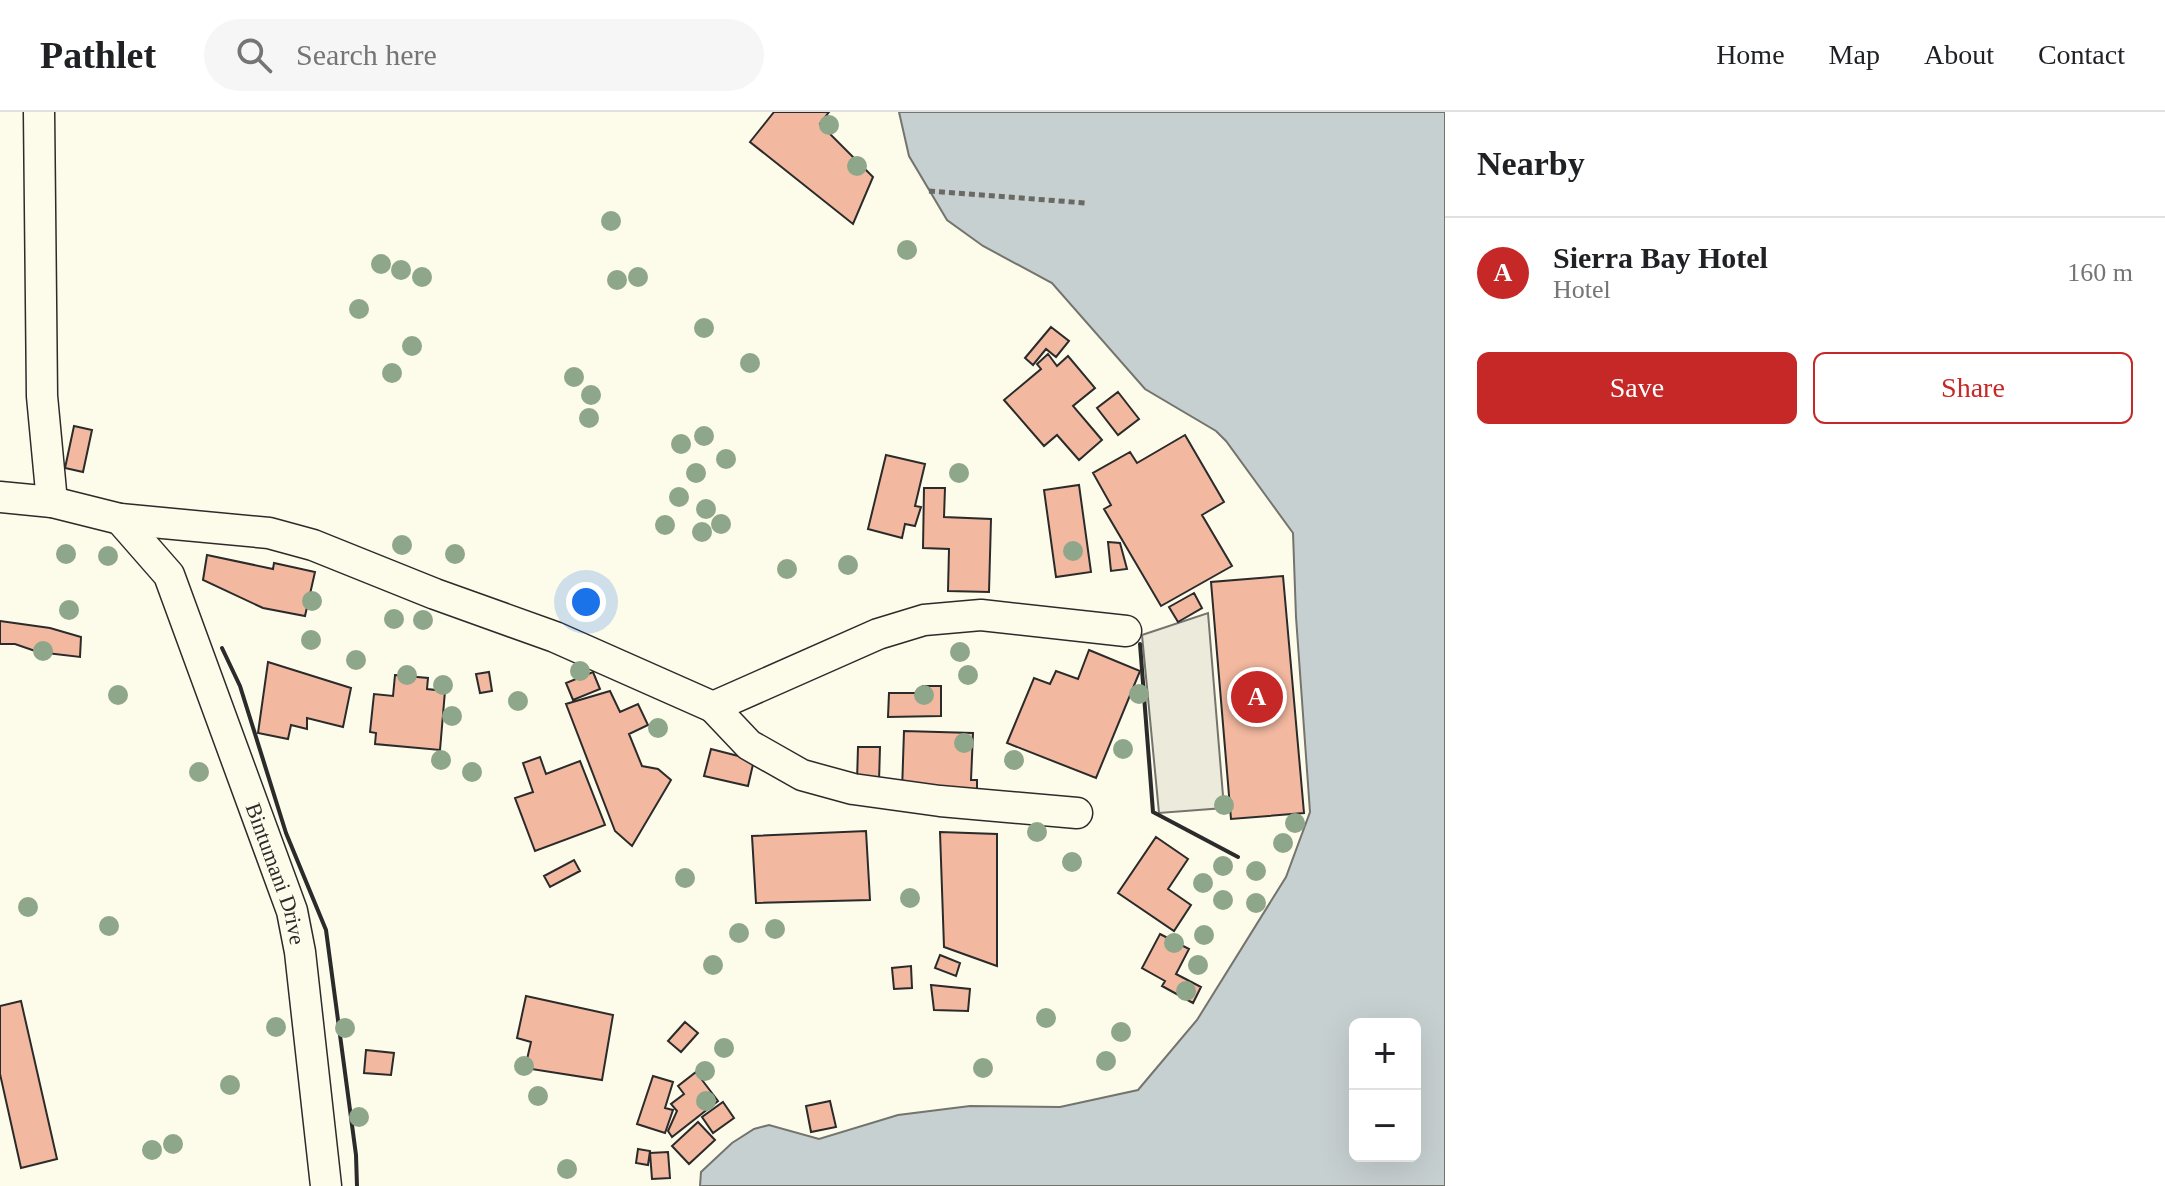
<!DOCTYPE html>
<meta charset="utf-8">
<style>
:root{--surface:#fff;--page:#f6f6f6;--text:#202124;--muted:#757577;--line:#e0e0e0;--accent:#c62828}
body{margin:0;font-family:Georgia,serif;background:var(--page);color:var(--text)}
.controls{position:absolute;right:24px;bottom:24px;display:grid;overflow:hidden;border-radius:12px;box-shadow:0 8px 32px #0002}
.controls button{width:72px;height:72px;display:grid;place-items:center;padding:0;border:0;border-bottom:2px solid var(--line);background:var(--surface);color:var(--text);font:40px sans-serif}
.you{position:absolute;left:586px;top:490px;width:28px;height:28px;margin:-20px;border:6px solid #fff;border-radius:50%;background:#1a73e8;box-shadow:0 0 0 12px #1a73e833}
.badge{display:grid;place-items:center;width:52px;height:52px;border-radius:50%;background:var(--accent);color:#fff;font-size:26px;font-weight:700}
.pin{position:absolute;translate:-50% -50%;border:4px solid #fff;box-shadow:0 2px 8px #0006}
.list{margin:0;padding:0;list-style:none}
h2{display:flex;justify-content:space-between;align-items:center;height:104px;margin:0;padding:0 32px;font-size:34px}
h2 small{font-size:26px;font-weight:400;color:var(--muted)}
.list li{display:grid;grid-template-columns:52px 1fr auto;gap:24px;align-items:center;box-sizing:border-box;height:112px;padding:0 32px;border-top:2px solid var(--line)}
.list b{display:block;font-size:30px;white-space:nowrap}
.list p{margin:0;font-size:26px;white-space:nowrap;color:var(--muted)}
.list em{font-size:26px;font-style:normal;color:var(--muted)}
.actions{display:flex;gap:16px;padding:24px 32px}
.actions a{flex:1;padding:18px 0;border:2px solid var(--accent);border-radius:12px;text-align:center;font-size:28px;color:var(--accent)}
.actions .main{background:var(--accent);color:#fff}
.icon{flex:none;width:44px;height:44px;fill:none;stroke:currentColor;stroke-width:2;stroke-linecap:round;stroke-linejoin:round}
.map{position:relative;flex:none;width:1445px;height:1074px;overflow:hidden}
header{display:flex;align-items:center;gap:48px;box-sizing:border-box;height:112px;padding:0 40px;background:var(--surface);border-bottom:2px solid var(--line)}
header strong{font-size:38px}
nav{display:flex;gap:44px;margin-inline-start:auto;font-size:28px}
.search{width:560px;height:72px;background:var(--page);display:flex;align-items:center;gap:20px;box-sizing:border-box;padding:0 28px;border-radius:44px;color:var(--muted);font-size:30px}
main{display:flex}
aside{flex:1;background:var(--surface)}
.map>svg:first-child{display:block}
.parking{fill:#eceadb;stroke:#74746e;stroke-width:2}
.water{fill:#c7d0d0;stroke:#74746e;stroke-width:2;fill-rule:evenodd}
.building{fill:#f2b8a0;stroke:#2b2b2b;stroke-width:2}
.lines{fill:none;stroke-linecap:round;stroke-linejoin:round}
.minor-casing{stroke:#2b2b2b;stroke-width:33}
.path{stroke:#6a6964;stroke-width:5;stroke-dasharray:6 4;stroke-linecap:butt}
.minor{stroke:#fdfbea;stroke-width:30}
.wall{stroke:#2b2b2b;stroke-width:4}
.tree{fill:#8ea78a}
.labels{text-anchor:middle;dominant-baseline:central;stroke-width:6;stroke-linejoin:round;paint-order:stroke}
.street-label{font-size:22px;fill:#2b2b2b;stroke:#fdfbea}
</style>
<header>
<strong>Pathlet</strong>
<div class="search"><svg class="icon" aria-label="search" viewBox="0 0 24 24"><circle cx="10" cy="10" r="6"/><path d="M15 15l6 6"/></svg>Search here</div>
<nav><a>Home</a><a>Map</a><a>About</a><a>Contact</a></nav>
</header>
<main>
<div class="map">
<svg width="1445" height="1074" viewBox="0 0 1445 1074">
<rect width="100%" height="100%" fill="#fdfbea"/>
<path class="parking" d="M1208,501l16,195 -65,5 -17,-178z"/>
<path class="water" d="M899,0h546v1074h-745l1,-14 31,-29 22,-14 15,-4 50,14 79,-24 72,-9 90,1 78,-17 59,-70 89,-143 24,-65 -14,-195 -3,-84 -67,-92 -10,-10 -71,-42 -93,-106 -69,-37 -36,-26 -38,-64zM1355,912h60v132h-60z"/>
<path class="building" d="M774,0h55l-9,12 53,53 -20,47 -103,-82z
M1051,215l18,14 -13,16 -10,-8 -13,16 -8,-7z
M1048,242l9,12 11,-10 27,32 -22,18 29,34 -23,20 -22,-25 -13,11 -40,-46 37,-31 -4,-5z
M1118,280l21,27 -21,16 -21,-27z
M74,314l18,4 -9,42 -18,-4z
M1185,323l39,67 -22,13 30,51 -71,40 -57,-97 7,-4 -18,-32 37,-21 7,11z
M886,343l39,9 -10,42 6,1 -6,19 -10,-2 -3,14 -34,-9z
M1079,373l12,87 -35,5 -12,-87z
M924,376h21l-1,29 47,2 -2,73 -41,-1 1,-42 -26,-1z
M1108,430l12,1 7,26 -16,2z
M207,443l66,14 1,-6 41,9 -10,44 -42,-8 -60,-28z
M1283,464l21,237 -73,6 -20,-237z
M1194,481l8,15 -24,14 -9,-15z
M0,509l50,7 31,9 -1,20 -42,-5 -23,-8h-15z
M1089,538l51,21 -44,107 -89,-35 27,-65 16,6 6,-13 22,8z
M268,550l83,26 -8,39 -36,-9v11l-16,-4 -3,14 -30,-6z
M489,560l3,19 -12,2 -4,-19z
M593,560l7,17 -27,11 -7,-17z
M395,563l33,3 -1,11 18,2 -5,59 -65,-6 1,-11 -6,-1 4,-38 19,2z
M923,574h18v30l-53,1 1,-24h34z
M610,579l10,21 18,-8 10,21 -19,9 13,32 16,3 13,11 -39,66 -17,-15 -49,-127z
M904,619l69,2 -2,47h6v13l-75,-2z
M858,635h22l-1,35 -22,-1z
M711,637l43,11 -6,26 -44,-10z
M540,645l6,17 34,-13 25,64 -70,26 -20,-53 18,-6 -10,-29z
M866,719l4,69 -114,3 -4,-67z
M940,720l57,2v132l-53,-19z
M1156,725l32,22 -20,30 23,16 -17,26 -56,-38z
M574,748l6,11 -30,16 -6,-11z
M1160,822l29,15 -13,25 25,13 -8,16 -31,-17 3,-5 -23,-13z
M940,843l20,8 -4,13 -21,-8z
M911,854l1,22 -18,1 -2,-21z
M931,873l39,4 -2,22 -34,-1z
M526,884l87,19 -11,65 -77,-12 6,-26 -14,-4z
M21,889l36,158 -36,9 -21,-94v-68z
M685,910l13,11 -17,19 -13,-11z
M366,938l28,3 -3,22 -27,-2z
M696,960l22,29 -46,36 -4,-6 9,-20 -6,-7 13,-10 -6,-8z
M653,964l20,6 -8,26 8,2 -8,23 -28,-9z
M830,989l6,26 -25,5 -5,-26z
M723,990l11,16 -21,15 -11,-16z
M698,1010l17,18 -26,24 -17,-18z
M638,1037l12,2 -2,14 -12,-2z
M668,1040l2,26 -18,1 -2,-26z"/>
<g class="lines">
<defs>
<g id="minor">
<path d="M39,0l3,284 10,106"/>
<path d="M0,385l52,5 68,17 149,14 44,12 122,49 120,43 158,70 165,-73 46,-14 57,-5 145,16"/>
<path id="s1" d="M120,407l49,56 123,336 8,41 26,234"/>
<path d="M713,595l36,38 53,30 51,14 87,12 137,12"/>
</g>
</defs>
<use href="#minor" class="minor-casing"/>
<path class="path" d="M929,79l157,12"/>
<use href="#minor" class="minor"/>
<path class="wall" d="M1140,532l13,168 85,45
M222,536l18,38 46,147 40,97 30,225 1,31"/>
</g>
<g class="tree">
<circle cx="829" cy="13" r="10"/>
<circle cx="857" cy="54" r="10"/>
<circle cx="611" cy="109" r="10"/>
<circle cx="907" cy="138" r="10"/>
<circle cx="381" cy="152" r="10"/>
<circle cx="401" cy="158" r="10"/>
<circle cx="422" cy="165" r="10"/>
<circle cx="638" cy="165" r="10"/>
<circle cx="617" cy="168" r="10"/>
<circle cx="359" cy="197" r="10"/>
<circle cx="704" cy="216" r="10"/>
<circle cx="412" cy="234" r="10"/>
<circle cx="750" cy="251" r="10"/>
<circle cx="392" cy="261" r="10"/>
<circle cx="574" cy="265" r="10"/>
<circle cx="591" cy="283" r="10"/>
<circle cx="589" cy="306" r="10"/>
<circle cx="704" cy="324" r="10"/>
<circle cx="681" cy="332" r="10"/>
<circle cx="726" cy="347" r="10"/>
<circle cx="696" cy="361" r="10"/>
<circle cx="959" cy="361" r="10"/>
<circle cx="679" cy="385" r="10"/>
<circle cx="706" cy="397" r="10"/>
<circle cx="721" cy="412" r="10"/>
<circle cx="665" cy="413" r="10"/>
<circle cx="702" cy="420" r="10"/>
<circle cx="402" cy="433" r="10"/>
<circle cx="1073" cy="439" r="10"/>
<circle cx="66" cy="442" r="10"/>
<circle cx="455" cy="442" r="10"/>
<circle cx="108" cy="444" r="10"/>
<circle cx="848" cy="453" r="10"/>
<circle cx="787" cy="457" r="10"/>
<circle cx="312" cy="489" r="10"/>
<circle cx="69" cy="498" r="10"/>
<circle cx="394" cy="507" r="10"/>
<circle cx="423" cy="508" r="10"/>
<circle cx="311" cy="528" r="10"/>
<circle cx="43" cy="539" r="10"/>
<circle cx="960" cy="540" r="10"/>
<circle cx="356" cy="548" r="10"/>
<circle cx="580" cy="559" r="10"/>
<circle cx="407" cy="563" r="10"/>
<circle cx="968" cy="563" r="10"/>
<circle cx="443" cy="573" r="10"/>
<circle cx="1139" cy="582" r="10"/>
<circle cx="118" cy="583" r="10"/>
<circle cx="924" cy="583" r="10"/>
<circle cx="518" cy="589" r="10"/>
<circle cx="452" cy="604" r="10"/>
<circle cx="658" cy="616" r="10"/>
<circle cx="964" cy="631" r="10"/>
<circle cx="1123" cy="637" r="10"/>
<circle cx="441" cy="648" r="10"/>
<circle cx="1014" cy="648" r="10"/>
<circle cx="199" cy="660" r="10"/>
<circle cx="472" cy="660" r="10"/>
<circle cx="1224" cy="693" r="10"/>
<circle cx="1295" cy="711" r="10"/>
<circle cx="1037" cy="720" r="10"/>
<circle cx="1283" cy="731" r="10"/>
<circle cx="1072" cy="750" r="10"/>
<circle cx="1223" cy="754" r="10"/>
<circle cx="1256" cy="759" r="10"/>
<circle cx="685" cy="766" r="10"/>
<circle cx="1203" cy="771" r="10"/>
<circle cx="910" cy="786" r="10"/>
<circle cx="1223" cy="788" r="10"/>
<circle cx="1256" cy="791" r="10"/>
<circle cx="28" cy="795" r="10"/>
<circle cx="109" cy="814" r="10"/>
<circle cx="775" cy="817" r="10"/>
<circle cx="739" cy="821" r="10"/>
<circle cx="1204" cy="823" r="10"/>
<circle cx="1174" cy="831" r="10"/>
<circle cx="713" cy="853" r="10"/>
<circle cx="1198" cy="853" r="10"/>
<circle cx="1186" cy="879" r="10"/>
<circle cx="1046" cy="906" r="10"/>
<circle cx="276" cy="915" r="10"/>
<circle cx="345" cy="916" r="10"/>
<circle cx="1121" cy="920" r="10"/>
<circle cx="724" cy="936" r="10"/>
<circle cx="1106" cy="949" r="10"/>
<circle cx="524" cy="954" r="10"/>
<circle cx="983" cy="956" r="10"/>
<circle cx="705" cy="959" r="10"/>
<circle cx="230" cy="973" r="10"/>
<circle cx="538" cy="984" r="10"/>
<circle cx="706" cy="989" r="10"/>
<circle cx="359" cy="1005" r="10"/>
<circle cx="173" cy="1032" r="10"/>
<circle cx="152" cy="1038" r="10"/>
<circle cx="567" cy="1057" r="10"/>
</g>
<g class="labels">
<g class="street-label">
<text stroke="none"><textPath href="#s1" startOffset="392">Bintumani Drive</textPath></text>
</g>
</g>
</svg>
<div class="controls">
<button>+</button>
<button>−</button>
</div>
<div class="you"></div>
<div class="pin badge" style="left:1257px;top:585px">A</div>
</div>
<aside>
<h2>Nearby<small></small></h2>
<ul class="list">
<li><span class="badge">A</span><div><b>Sierra Bay Hotel</b><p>Hotel</p></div><em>160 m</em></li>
</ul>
<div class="actions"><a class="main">Save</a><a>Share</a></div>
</aside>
</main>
